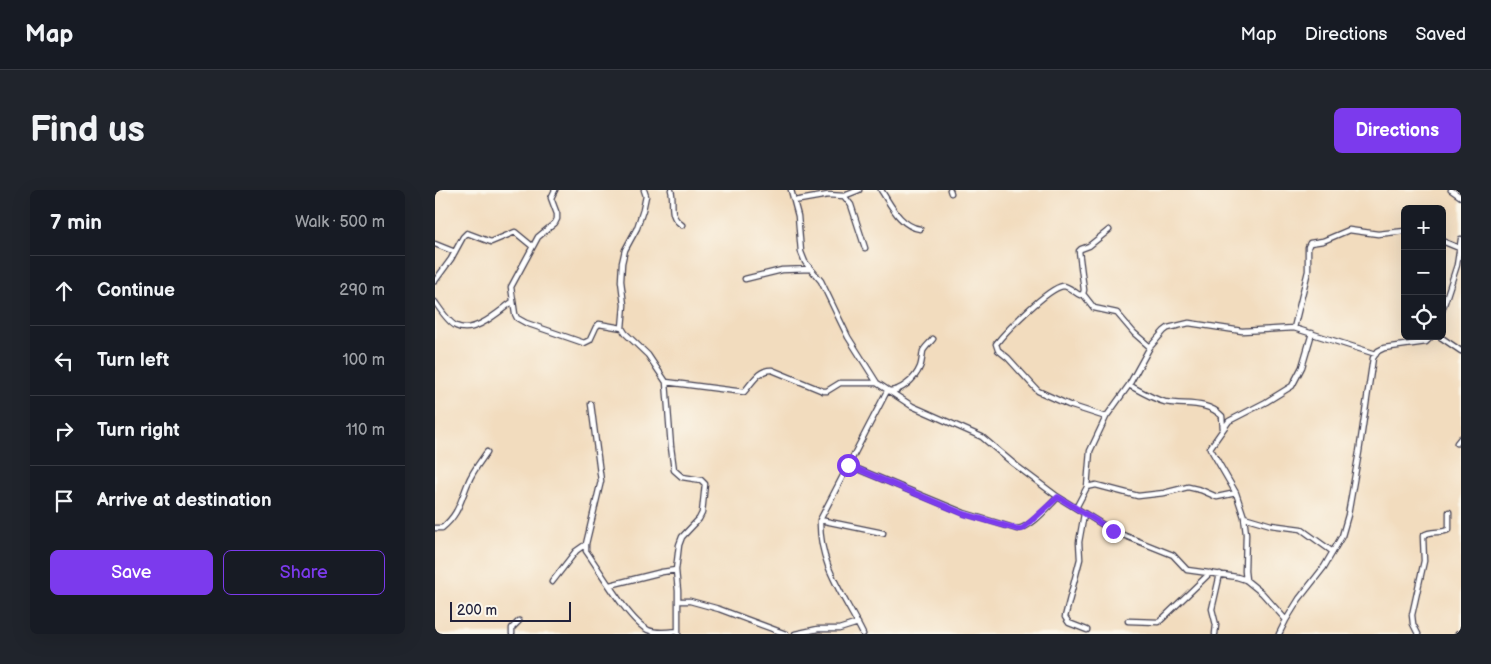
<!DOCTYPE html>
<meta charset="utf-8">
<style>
:root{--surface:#171b24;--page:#20242c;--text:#f1f3f6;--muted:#9ea1a6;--line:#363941;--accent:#7c3aed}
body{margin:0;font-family:"Balsamiq Sans",sans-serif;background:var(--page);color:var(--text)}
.controls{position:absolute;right:15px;top:15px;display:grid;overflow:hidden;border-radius:8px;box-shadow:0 5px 20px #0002}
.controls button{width:45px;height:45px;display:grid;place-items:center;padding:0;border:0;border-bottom:1px solid var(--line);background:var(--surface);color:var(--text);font:25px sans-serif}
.scale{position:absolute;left:15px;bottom:12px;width:121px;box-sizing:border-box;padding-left:5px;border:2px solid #22223b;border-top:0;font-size:14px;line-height:18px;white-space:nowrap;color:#22223b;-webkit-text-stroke:4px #fbf7ec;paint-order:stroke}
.stop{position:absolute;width:15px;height:15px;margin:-11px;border:4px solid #7c3aed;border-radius:50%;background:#fff}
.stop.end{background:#7c3aed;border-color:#fff;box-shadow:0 1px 5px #0008}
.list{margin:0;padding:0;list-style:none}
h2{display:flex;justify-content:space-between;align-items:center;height:65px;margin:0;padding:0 20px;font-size:21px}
h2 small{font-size:16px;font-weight:400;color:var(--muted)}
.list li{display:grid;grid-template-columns:32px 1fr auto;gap:15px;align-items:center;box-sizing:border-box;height:70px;padding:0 20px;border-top:1px solid var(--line)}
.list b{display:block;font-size:19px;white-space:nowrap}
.list em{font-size:16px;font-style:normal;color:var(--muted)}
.actions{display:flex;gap:10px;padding:15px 20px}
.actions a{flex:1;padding:11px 0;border:1px solid var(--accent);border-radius:8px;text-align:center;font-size:18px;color:var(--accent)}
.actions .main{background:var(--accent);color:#fff}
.icon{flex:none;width:28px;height:28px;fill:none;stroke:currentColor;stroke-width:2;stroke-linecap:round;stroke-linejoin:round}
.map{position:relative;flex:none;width:1026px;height:444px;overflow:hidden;border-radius:8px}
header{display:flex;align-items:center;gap:30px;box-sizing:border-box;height:70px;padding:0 25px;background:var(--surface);border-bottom:1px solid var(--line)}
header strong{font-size:24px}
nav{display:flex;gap:28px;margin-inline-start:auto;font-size:18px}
.intro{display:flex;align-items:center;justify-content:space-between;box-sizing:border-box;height:120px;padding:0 30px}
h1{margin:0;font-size:35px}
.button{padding:12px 22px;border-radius:8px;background:var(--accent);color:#fff;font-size:18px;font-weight:700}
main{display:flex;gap:30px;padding:0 30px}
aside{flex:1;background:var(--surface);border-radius:8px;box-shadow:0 5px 20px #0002}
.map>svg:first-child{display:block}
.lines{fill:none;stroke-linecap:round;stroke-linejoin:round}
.street-casing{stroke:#413e4f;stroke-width:7}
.street{stroke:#fff;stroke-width:4.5}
.route{stroke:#7c3aed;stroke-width:6}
</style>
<header>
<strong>Map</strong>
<nav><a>Map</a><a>Directions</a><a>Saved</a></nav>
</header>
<div class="intro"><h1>Find us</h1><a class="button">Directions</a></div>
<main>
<aside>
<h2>7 min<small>Walk · 500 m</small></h2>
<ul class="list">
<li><svg class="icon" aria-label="ahead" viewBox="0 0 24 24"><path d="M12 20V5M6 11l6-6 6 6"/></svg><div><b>Continue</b></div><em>290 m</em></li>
<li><svg class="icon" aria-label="left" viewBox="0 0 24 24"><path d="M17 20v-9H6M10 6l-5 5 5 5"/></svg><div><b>Turn left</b></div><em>100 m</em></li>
<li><svg class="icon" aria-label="right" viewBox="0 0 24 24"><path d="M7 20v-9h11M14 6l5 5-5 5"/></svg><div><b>Turn right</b></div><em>110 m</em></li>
<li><svg class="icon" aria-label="arrive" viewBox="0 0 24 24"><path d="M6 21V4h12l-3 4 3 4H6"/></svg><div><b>Arrive at destination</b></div></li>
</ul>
<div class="actions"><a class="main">Save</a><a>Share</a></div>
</aside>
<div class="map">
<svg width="1026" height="444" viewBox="0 0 1026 444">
<rect width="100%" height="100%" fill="#fbf7ec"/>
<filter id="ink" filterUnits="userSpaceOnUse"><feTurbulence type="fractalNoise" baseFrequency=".02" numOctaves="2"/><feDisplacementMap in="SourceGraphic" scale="10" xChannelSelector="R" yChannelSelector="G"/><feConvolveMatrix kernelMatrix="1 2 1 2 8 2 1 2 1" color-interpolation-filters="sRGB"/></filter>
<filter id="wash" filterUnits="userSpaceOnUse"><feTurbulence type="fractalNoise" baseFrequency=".0096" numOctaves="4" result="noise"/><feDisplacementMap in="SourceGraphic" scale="20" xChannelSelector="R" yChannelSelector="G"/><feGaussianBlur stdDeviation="1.12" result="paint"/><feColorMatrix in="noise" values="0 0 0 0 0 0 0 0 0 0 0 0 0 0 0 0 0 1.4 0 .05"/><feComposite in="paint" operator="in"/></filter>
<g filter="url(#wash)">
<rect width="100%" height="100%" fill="#f2dcbe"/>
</g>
<g filter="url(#ink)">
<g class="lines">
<defs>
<path id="street" d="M120,0l-4,8 6,16v5l-2,4 -17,14 -27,50 4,27 2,4 9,5 58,20 6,-3 6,-13 3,-3 23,4
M209,0l2,6 -3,14 -6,18 -12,22 -3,13 -1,18 3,24 -2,23 3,5 23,22 18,27 5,65 3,23 8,7 19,3 4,4 -3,29 -3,6 -17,18 -3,8 -3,25 2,21v43
M236,0c4,13 -4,25 11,35
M356,0l7,26 3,36 4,10 16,19 27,56 29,46 35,23 70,31 32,27 44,33 55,34 60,24 14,15 50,7 9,3 16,13 24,27
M446,0c10,15 19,36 39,39
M515,0l1,3
M1016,0l10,7
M409,6l7,9 14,43
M359,11l34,-6 16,1 15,-6
M1007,51l17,7
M0,54l20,8
M310,89l37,-9 29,-1
M0,91l16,-22 12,-22 4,-4 24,9 24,-10 17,14
M648,104l11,14 23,5 17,20 16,14
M0,112c5,7 13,20 21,24 18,9 42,-14 56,-24
M1007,121l15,-46 4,-26
M859,138l14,-57v-24l2,-4 13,-2 26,-11 29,4 27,-3
M1004,146l22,15
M231,192l78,10c8,-9 15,-23 28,-22l51,21h4l13,-8h37
M694,195c11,6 24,14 36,17 20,4 41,-2 57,14l1,13
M156,214l10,77 -15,63v7c14,19 42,69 62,79 9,4 20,2 30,1
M671,227l-37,-12 -31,-14 -30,-33 -10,-8 -2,-6c10,-13 52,-56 67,-58 6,0 12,7 17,9l3,-1 1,-4 -5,-39 2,-2 8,-3 20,-16
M1022,253l4,-5
M413,275l116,48 53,16c15,-2 30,-21 41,-32
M652,297l9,-2 42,11 26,-3 24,-6 13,3 16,7 19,-4
M641,318l11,-21 3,-36 16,-34 23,-32 21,-38 14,-16 4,-3 21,-5 53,8 52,-3 82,26
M649,324l-5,28 1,17 -15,58 4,6 18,7
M809,327l27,8 30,4 32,23
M385,330l63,13
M0,338h7c17,-14 18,-26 26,-45 4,-11 12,-21 19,-31
M811,390l-1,-9 1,-37 -2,-17 -8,-24 -26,-45 19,-27 37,-19 26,-16 10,-19 10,-34
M117,392l24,-31 10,-7
M175,395l52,-13 14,-2
M243,411h12l29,8 67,25
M693,431l31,1 51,-49
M77,444v-6l7,-7
M360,444l23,-5h21l19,-6
M428,444c-19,-39 -44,-68 -43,-114l67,-129c14,1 28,-12 33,-24 2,-5 2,-11 3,-16 2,-4 7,-8 10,-12
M780,444l1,-9 -4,-16 8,-35
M844,444l7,-14 13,-21 25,-32 18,-31 6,-21 11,-63 14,-94 5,-7 6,-3 42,-6 6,-6
M983,444l-5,-10 -1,-9 12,-54 -1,-25c8,-7 19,-1 26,-7v-17
M1023,444l3,-1"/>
</defs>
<use href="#street" class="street-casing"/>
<use href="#street" class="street"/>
</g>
</g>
<g class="lines" filter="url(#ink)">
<path class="route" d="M413,275l116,49 53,15h5l6,-5 30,-27 55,34"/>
</g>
</svg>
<div class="controls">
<button>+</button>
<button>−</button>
<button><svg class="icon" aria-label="locate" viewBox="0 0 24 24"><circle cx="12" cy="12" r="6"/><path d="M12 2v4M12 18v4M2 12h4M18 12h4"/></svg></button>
</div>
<div class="scale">200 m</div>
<div class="stop" style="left:413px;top:275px"></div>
<div class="stop end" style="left:678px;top:341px"></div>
</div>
</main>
